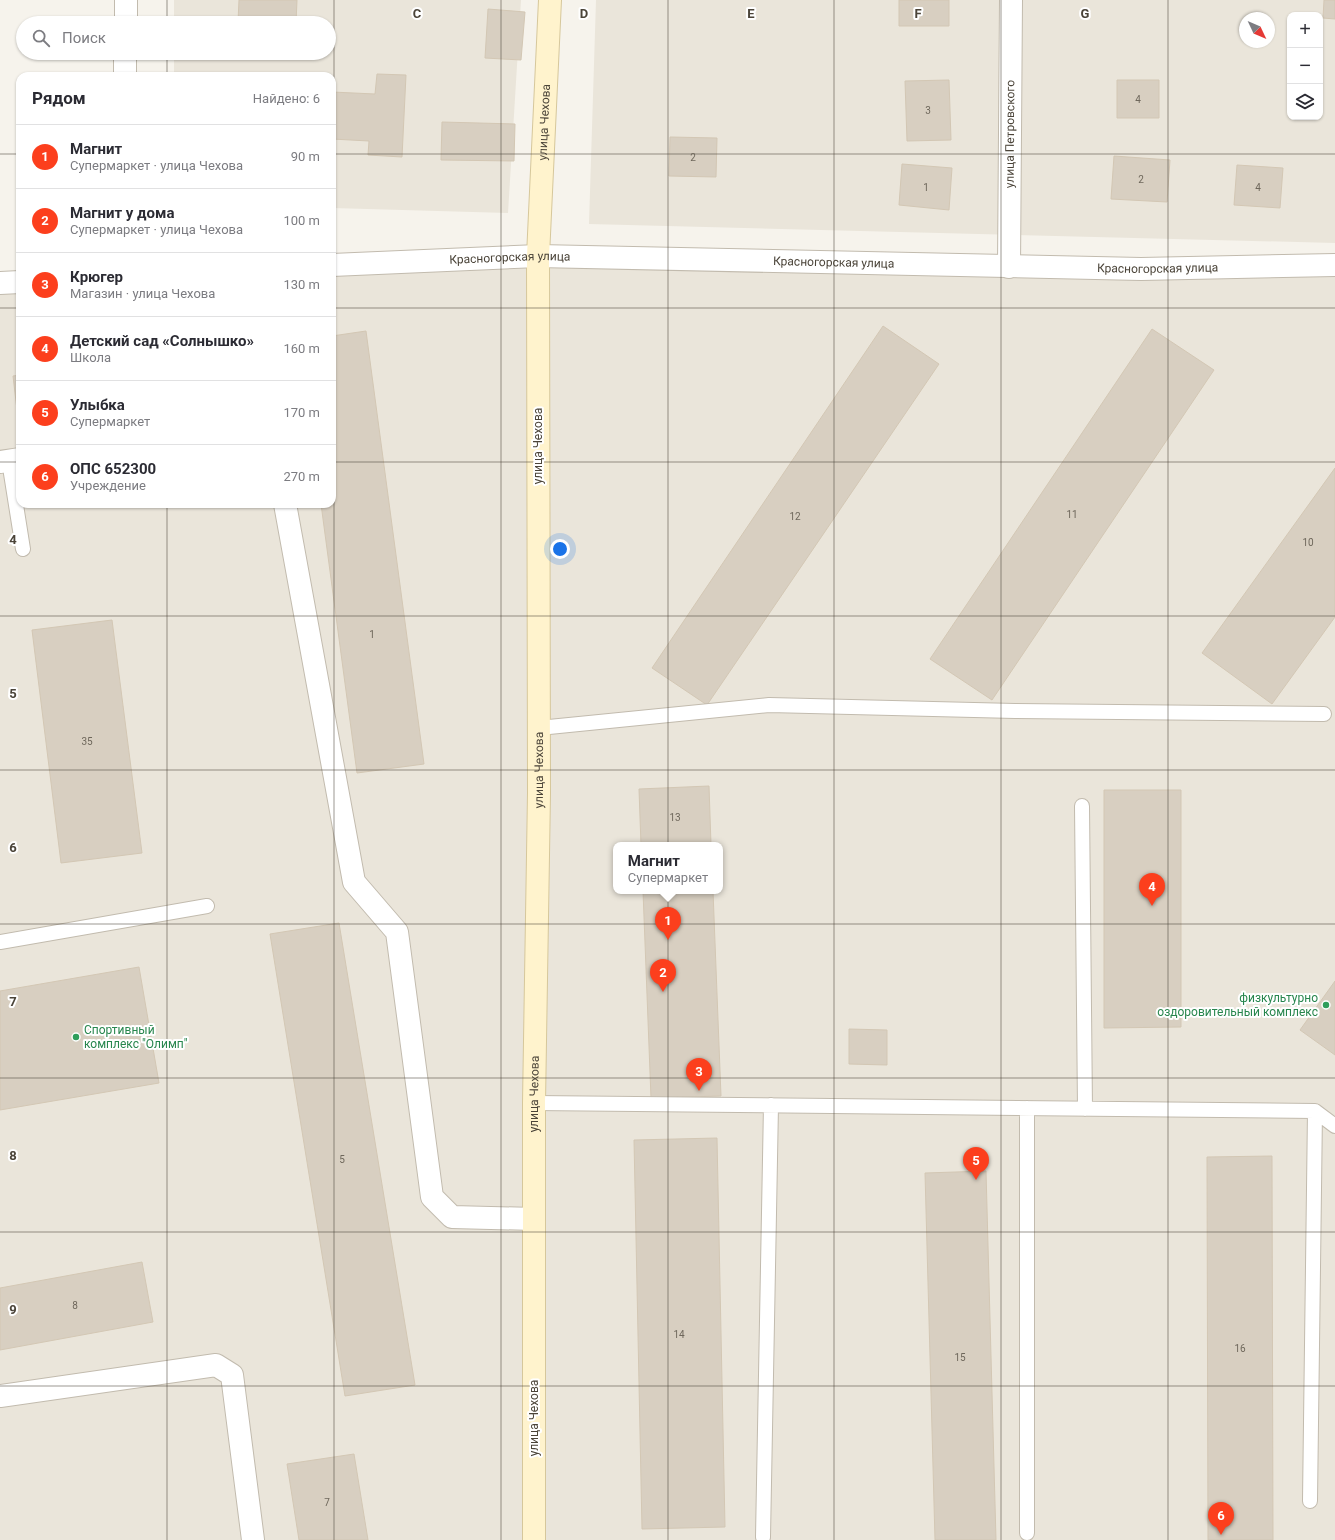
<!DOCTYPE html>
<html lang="ru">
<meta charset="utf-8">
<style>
:root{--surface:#fff;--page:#f2f2f3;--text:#2b2b33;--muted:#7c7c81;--line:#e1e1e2;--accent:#fc3f1d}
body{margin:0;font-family:Roboto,sans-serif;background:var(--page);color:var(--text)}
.controls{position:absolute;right:12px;top:12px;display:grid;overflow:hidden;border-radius:8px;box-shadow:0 1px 3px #0004}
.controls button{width:36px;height:36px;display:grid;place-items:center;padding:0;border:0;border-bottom:1px solid var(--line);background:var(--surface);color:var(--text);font:20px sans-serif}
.compass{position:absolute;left:1239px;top:12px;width:36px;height:36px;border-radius:50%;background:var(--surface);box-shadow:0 1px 3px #0004;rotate:134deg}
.you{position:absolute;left:560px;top:549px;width:14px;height:14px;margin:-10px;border:3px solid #fff;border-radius:50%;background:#1a73e8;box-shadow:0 0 0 6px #1a73e833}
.badge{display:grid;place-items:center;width:26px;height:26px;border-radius:50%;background:var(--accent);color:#fff;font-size:13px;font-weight:700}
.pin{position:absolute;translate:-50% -33px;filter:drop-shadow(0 1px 2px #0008)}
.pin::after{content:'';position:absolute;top:21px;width:14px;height:12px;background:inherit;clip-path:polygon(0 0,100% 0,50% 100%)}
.popup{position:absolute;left:613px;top:842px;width:110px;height:52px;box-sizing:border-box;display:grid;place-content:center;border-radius:8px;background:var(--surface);filter:drop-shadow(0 1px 3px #0005);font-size:13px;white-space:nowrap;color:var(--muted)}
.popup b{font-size:15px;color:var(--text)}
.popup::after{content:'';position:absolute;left:50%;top:100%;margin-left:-8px;border:8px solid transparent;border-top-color:var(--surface)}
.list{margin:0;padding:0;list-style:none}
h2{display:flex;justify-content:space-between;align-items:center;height:52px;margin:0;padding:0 16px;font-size:17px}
h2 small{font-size:13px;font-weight:400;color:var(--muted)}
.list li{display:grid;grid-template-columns:26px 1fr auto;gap:12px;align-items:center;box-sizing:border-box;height:64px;padding:0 16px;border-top:1px solid var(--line)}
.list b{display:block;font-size:15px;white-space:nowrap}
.list p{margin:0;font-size:13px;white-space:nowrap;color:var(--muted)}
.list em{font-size:13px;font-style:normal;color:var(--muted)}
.icon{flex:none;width:22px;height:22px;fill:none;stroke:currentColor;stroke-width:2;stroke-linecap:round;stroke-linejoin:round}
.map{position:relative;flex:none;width:1335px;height:1540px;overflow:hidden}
.search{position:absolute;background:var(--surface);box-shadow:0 1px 3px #0004;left:16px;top:16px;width:320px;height:44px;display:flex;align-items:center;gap:10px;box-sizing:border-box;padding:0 14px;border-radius:22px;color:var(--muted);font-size:15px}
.panel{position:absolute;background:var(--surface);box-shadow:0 1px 3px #0004;left:16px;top:72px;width:320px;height:436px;border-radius:12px}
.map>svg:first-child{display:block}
.residential{fill:#eae5da;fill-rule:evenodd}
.building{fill:#d8cfc1;stroke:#d3c7b4}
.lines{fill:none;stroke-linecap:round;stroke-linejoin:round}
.lane-casing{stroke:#c2bbae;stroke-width:16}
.street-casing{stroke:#c2bbae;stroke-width:24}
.secondary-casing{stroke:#d6c79b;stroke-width:24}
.lane{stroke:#fff;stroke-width:14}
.street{stroke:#fff;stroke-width:22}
.secondary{stroke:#fff3cd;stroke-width:22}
.grid{fill:none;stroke:#4b4439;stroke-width:1;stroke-opacity:0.55}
.leisure-dot{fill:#2e9e5b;stroke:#fff;stroke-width:1.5}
.labels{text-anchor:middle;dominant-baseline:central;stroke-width:4;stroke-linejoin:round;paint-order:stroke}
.number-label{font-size:10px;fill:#6e675b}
.street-label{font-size:12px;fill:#4b4439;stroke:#fff}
.leisure-label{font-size:12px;fill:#27864d;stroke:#fff;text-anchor:end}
.grid-label{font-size:13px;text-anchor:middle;font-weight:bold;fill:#4b4439;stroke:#fff;stroke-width:4;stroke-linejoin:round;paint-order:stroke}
</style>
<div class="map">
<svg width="1335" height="1540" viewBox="0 0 1335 1540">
<rect width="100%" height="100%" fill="#f6f3ec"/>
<path class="residential" d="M174,0h347l-13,213 -176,-5v-132h-158v-23h155v-30h-155z
M596,0h739v243l-746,-19zM1290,15h30v102h-30zM1245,18h24v24h-24z
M332,265h1003v1275h-1335v-1257l20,-1v222h312zM616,845h104v46h-104z"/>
<path class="building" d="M239,0h58l-1,23 -58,-1z
M899,0h50v26h-50z
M1324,0h11v19l-12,-1z
M488,9l37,3 -4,48 -36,-2z
M377,74l29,1 -4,82 -34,-2 1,-14 -37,-2v-47l43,2z
M949,80l2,60 -44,1 -2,-60z
M1117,80h42v38h-42z
M442,122l73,2 -1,37 -73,-1z
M670,137l47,1 -1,39 -47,-1z
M1114,156l56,4 -3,42 -56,-3z
M902,164l50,4 -3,42 -50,-5z
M1237,165l46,3 -3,40 -46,-3z
M883,326l56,38 -232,341 -55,-37z
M1152,329l62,41 -222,330 -62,-41z
M366,331l58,433 -67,9 -36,-269h11v-168z
M20,375v60l-7,-59z
M1335,468v149l-63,87 -70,-51z
M112,620l30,233 -81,10 -29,-233z
M709,786l2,59h-70l-2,-56z
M1104,790h77v237l-77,1z
M643,891h70l8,205 -70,2z
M339,923l76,462 -70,11 -75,-462z
M139,967l20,116 -159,27v-119z
M1335,981v74l-35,-25z
M849,1029l38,1v35l-38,-1z
M717,1138l8,389 -83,2 -8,-389z
M1272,1156l1,384h-65l-1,-383z
M986,1171l10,369h-61l-10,-367z
M142,1262l11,60 -153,28v-62z
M354,1454l14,86h-69l-12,-76z"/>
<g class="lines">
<defs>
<path id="lane" d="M9,461l14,88
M539,728l230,-23 246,6 309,3
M1082,806l3,303
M0,942l207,-36
M534,1103l781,8 20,15
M1310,1501l5,-390
M1027,1533v-425
M763,1537l8,-432"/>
<g id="street">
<path d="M126,23v-23"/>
<path d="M125,76v-23"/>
<path id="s1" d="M332,265l206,-9 603,13 194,-4"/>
<path id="s2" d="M1009,267l2,-267"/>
<path d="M0,283l20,-1"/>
<path d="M0,462l20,-3"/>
<path d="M285,504l69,378 43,50 35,265 20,20 82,2"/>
<path d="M0,1396l216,-31 16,10 21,165"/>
</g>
<g id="secondary">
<path id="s3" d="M534,1540v-437l5,-310 -1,-537 12,-256"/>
</g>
</defs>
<use href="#lane" class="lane-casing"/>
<use href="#street" class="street-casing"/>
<use href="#secondary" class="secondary-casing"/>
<use href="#lane" class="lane"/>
<use href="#street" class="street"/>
<use href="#secondary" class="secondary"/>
</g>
<path class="grid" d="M167,0v23M334,0v1540M501,0v1540M668,0v1540M834,0v1540M1001,0v1540M1168,0v1540M167,53v23M0,154h20M332,154h1003M0,308h20M332,308h1003M0,462h20M332,462h1003M167,504v1036M0,616h1335M0,770h1335M0,924h1335M0,1078h1335M0,1232h1335M0,1386h1335"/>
<g class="leisure-dot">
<circle cx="1326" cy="1005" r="4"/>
<circle cx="76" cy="1037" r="4"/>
</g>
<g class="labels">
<g class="number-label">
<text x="1138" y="99">4</text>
<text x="928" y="110">3</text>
<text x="693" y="157">2</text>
<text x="1141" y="179">2</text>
<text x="926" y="187">1</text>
<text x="1258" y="187">4</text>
<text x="1072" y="514">11</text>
<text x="795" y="516">12</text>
<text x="1308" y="542">10</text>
<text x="372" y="634">1</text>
<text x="87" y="741">35</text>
<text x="675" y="817">13</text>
<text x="342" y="1159">5</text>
<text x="75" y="1305">8</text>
<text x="679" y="1334">14</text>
<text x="1240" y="1348">16</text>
<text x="960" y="1357">15</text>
<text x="327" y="1502">7</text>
</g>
<g class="street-label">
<text stroke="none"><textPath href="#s3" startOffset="1418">улица Чехова</textPath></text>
<text stroke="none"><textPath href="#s2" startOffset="133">улица Петровского</textPath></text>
<text stroke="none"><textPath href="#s1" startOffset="178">Красногорская улица</textPath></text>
<text stroke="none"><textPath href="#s1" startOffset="502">Красногорская улица</textPath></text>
<text stroke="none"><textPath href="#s1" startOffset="826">Красногорская улица</textPath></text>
<text transform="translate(538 446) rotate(-90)">улица Чехова</text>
<text stroke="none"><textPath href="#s3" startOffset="770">улица Чехова</textPath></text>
<text stroke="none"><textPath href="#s3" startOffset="446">улица Чехова</textPath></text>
<text transform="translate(534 1418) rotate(-90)">улица Чехова</text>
</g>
<g class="leisure-label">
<text x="1318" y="998">физкультурно<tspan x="1318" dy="14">оздоровительный комплекс</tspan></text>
<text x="84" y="1030" text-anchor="start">Спортивный<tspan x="84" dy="14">комплекс "Олимп"</tspan></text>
</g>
</g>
<g class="grid-label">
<text x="417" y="18">C</text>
<text x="584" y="18">D</text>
<text x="751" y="18">E</text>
<text x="918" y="18">F</text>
<text x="1085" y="18">G</text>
<text x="13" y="544">4</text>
<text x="13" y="698">5</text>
<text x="13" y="852">6</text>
<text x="13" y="1006">7</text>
<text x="13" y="1160">8</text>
<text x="13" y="1314">9</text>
</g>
</svg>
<div class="controls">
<button>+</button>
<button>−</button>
<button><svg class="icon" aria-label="layers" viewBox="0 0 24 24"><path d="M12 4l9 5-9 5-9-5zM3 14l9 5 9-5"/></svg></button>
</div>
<svg class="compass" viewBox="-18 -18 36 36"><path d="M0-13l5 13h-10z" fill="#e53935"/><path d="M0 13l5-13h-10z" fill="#7c7c81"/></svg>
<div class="you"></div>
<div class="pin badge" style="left:668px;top:940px">1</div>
<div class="popup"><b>Магнит</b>Супермаркет</div>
<div class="pin badge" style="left:663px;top:992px">2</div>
<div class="pin badge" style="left:699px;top:1091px">3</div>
<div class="pin badge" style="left:1152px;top:906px">4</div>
<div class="pin badge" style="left:976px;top:1180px">5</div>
<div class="pin badge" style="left:1221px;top:1535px">6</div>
<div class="search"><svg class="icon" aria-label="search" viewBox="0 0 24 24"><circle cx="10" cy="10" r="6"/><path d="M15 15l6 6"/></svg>Поиск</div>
<section class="panel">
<h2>Рядом<small>Найдено: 6</small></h2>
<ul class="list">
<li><span class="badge">1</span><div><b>Магнит</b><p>Супермаркет · улица Чехова</p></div><em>90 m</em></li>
<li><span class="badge">2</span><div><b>Магнит у дома</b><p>Супермаркет · улица Чехова</p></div><em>100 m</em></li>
<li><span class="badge">3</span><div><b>Крюгер</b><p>Магазин · улица Чехова</p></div><em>130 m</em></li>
<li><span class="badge">4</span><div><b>Детский сад «Солнышко»</b><p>Школа</p></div><em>160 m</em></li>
<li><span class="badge">5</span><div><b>Улыбка</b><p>Супермаркет</p></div><em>170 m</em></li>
<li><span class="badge">6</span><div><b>ОПС 652300</b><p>Учреждение</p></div><em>270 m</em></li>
</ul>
</section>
</div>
